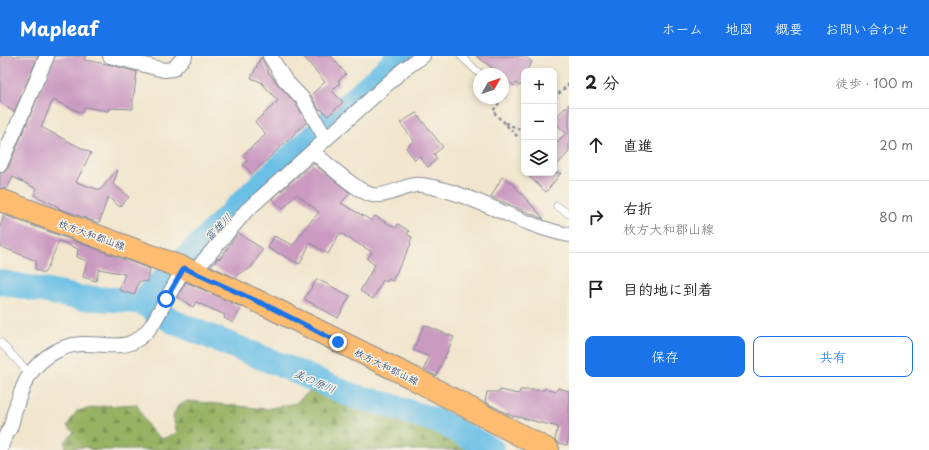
<!DOCTYPE html>
<html lang="ja">
<meta charset="utf-8">
<style>
:root{--surface:#fff;--page:#f6f6f6;--text:#202124;--muted:#757577;--line:#e0e0e0;--accent:#1a73e8}
body{margin:0;font-family:"Playpen Sans","Klee One",sans-serif;background:var(--page);color:var(--text)}
.controls{position:absolute;right:12px;top:12px;display:grid;overflow:hidden;border-radius:8px;box-shadow:0 2px 6px #0003}
.controls button{width:36px;height:36px;display:grid;place-items:center;padding:0;border:0;border-bottom:1px solid var(--line);background:var(--surface);color:var(--text);font:20px sans-serif}
.compass{position:absolute;left:473px;top:12px;width:36px;height:36px;border-radius:50%;background:var(--surface);box-shadow:0 2px 6px #0003;rotate:50deg}
.stop{position:absolute;width:12px;height:12px;margin:-9px;border:3px solid #1a73e8;border-radius:50%;background:#fff}
.stop.end{background:#1a73e8;border-color:#fff;box-shadow:0 1px 4px #0008}
.list{margin:0;padding:0;list-style:none}
h2{display:flex;justify-content:space-between;align-items:center;height:52px;margin:0;padding:0 16px;font-size:17px}
h2 small{font-size:13px;font-weight:400;color:var(--muted)}
.list li{display:grid;grid-template-columns:26px 1fr auto;gap:12px;align-items:center;box-sizing:border-box;height:72px;padding:0 16px;border-top:1px solid var(--line)}
.list b{display:block;font-size:15px;white-space:nowrap}
.list p{margin:0;font-size:13px;white-space:nowrap;color:var(--muted)}
.list em{font-size:13px;font-style:normal;color:var(--muted)}
.actions{display:flex;gap:8px;padding:12px 16px}
.actions a{flex:1;padding:9px 0;border:1px solid var(--accent);border-radius:8px;text-align:center;font-size:14px;color:var(--accent)}
.actions .main{background:var(--accent);color:#fff}
.icon{flex:none;width:22px;height:22px;fill:none;stroke:currentColor;stroke-width:2;stroke-linecap:round;stroke-linejoin:round}
.map{position:relative;flex:none;width:569px;height:394px;overflow:hidden}
header{display:flex;align-items:center;gap:24px;box-sizing:border-box;height:56px;padding:0 20px;background:var(--accent);color:#fff}
header strong{font-size:19px}
nav{display:flex;gap:22px;margin-inline-start:auto;font-size:14px}
main{display:flex}
aside{flex:1;background:var(--surface)}
.map>svg:first-child{display:block}
.forest{fill:url(#forest-firs);stroke:#5a7060}
.lines{fill:none;stroke-linecap:round;stroke-linejoin:round}
.river{stroke:#6abfe6;stroke-width:25}
.building{fill:#ca9ac1}
.service-casing{stroke:#868a96;stroke-width:8}
.minor-casing{stroke:#868a96;stroke-width:16}
.primary-casing{stroke:#868a96;stroke-width:24}
.path{stroke:#868a96;stroke-width:2.5;stroke-dasharray:3 3;stroke-linecap:butt}
.service{stroke:#fff;stroke-width:7}
.minor{stroke:#fff;stroke-width:14}
.primary{stroke:#fdbc70;stroke-width:22}
.route{stroke:#1a73e8;stroke-width:5}
.labels{text-anchor:middle;dominant-baseline:central;stroke-width:3;stroke-linejoin:round;paint-order:stroke}
.street-label{font-size:10px;fill:#1b2f5e;stroke:#f7f3e8}
.water-label{font-size:11px;font-style:italic;fill:#2f5380;stroke:#f7f3e8}
</style>
<header>
<strong>Mapleaf</strong>
<nav><a>ホーム</a><a>地図</a><a>概要</a><a>お問い合わせ</a></nav>
</header>
<main>
<div class="map">
<svg width="569" height="394" viewBox="0 0 569 394">
<defs>
<pattern id="forest-firs" width="22" height="20" patternUnits="userSpaceOnUse"><rect width="22" height="20" fill="#98b263"/><path d="M5 1l3.5 6h-7zM16 11l3.5 6h-7z" fill="#7b9155"/></pattern>
</defs>
<rect width="100%" height="100%" fill="#f7f3e8"/>
<filter id="ink" filterUnits="userSpaceOnUse"><feTurbulence type="fractalNoise" baseFrequency=".025" numOctaves="2"/><feDisplacementMap in="SourceGraphic" scale="8" xChannelSelector="R" yChannelSelector="G"/><feConvolveMatrix kernelMatrix="1 2 1 2 8 2 1 2 1" color-interpolation-filters="sRGB"/></filter>
<filter id="wash" filterUnits="userSpaceOnUse"><feTurbulence type="fractalNoise" baseFrequency=".012" numOctaves="4" result="noise"/><feDisplacementMap in="SourceGraphic" scale="16" xChannelSelector="R" yChannelSelector="G"/><feGaussianBlur stdDeviation="0.9" result="paint"/><feColorMatrix in="noise" values="0 0 0 0 0 0 0 0 0 0 0 0 0 0 0 0 0 1.4 0 .05"/><feComposite in="paint" operator="in"/></filter>
<g filter="url(#wash)">
<rect width="100%" height="100%" fill="#f1e6cd"/>
<path class="forest" d="M315,331l29,11 74,20 38,15 30,17h-394l-6,-3 -20,2 -1,-7 9,-10 -7,-6 10,-15 27,-5 33,-2c6,14 12,28 25,35l15,-6 -4,-16 4,-10 10,-6 79,8 30,-6z"/>
<g class="lines">
<path class="river" d="M0,226l80,16 43,2 18,2 35,21 107,43 70,30 32,8 58,19 49,27
M141,246l119,-117 141,-129"/>
</g>
<g id="blocks">
<path class="building" d="M0,0h38l-24,56 -14,-10z
M55,0h31l-2,4 23,4 30,8 -3,22h-1v15l-24,-1 -1,3 -23,-4 -3,6 -29,-13 -12,27 50,26 -15,29 24,8 17,-20 1,1 -5,13 16,13 -9,10 -12,-10 -9,26 -41,-15 1,-1 -25,-12 3,-6 -24,-12 -6,12 -7,-1v-15l5,-1 3,-4z
M303,0h28l15,18 -8,7 2,2 -8,8 11,11 -15,14 -7,-7 -2,1 -8,-15 14,-13z
M476,0h48l8,6 -6,9h-2v9l-4,6 -4,-3 -2,3 -11,-8v-4h-2z
M261,1l8,16 10,13 17,18 11,18 -55,52 -9,-10 5,-4 -5,-5 23,-21 -11,-12 23,-21 -17,-19 -10,-4z
M569,48v48l-15,16v-23l12,-12 -12,-11v-3z
M416,57l27,34 -9,7 3,5 -9,8 -9,-11 -4,4 -9,-12 8,-8 -14,-17z
M313,107l37,30 -9,10 31,18 3,-5 21,12 2,-4 11,7 -2,3 5,3 -2,6 1,1 -19,37 -4,-2 -1,3 -4,-2 -10,19 -13,-8 15,-26 -8,-6 5,-7 -32,-19 -12,21 -18,-11 -10,21 -32,-16 6,-12 19,9 2,-2 10,-15 14,-16 -22,-18 -14,15 -11,-10z
M525,117h36l-15,19z
M502,121l11,7 31,35 -53,-22z
M4,159l146,54 -2,13 -9,-1 -5,14 -15,-5 6,-16 -26,-5 -3,12 -13,-4 4,-16 -10,-4 1,-8 -19,-8 -12,28 -3,4 -9,-4 1,-8 -36,-15v-19z
M238,177l25,16 -12,19 -13,6 -2,4 -25,-12 2,-3h2l2,-5 3,1z
M317,223l33,17 -12,22 -34,-19z
M186,226l55,25 -8,16 -9,-5 1,-3 -29,-13 -3,5 -16,-10z
M424,269l30,12 -18,39 -12,-7 5,-12 -16,-7z
M545,332l12,3 1,-3 11,3v46l-2,8 -9,-2 -3,-3 3,-13 -44,-11v1l-29,-15 2,-10h13v-2l19,4 1,-4h24z"/>
</g>
</g>
<g filter="url(#ink)">
<use href="#blocks" fill-opacity="0" stroke="#868a96" stroke-width="1"/>
<g class="lines">
<defs>
<path id="service" d="M461,0l19,18
M503,38v1
M557,150l12,8
M0,286l30,32"/>
<path id="minor" d="M110,0l54,14 9,-1 12,-13
M270,0l15,24 18,19 23,40
M313,96c14,11 43,39 59,43 15,3 38,-13 50,-10 52,8 96,40 147,50
M0,109l47,-109
M194,216l52,-61 158,-142 19,-13
M1,394c0,-9 5,-14 9,-22 2,-5 3,-10 4,-15 4,-12 8,-28 16,-39 11,-16 31,-29 51,-30 31,-1 49,11 71,-19l32,-57"/>
<path id="primary" d="M0,144l194,72 76,35 141,70 137,73"/>
</defs>
<use href="#service" class="service-casing"/>
<use href="#minor" class="minor-casing"/>
<use href="#primary" class="primary-casing"/>
<path class="path" d="M554,42l15,-14
M499,47l-6,8 6,7 6,5 4,5 10,10
M506,67l13,6 5,-2"/>
<use href="#service" class="service"/>
<use href="#minor" class="minor"/>
<use href="#primary" class="primary"/>
</g>
</g>
<g class="lines" filter="url(#ink)">
<path class="route" d="M166,243l18,-31 86,39 68,35"/>
</g>
<g class="labels">
<g class="street-label">
<text transform="translate(92 178) rotate(20)">枚方大和郡山線</text>
<text transform="translate(387 310) rotate(26)">枚方大和郡山線</text>
</g>
<g class="water-label">
<text transform="translate(218 171) rotate(-45)">富雄川</text>
<text transform="translate(315 325) rotate(23)">美の原川</text>
</g>
</g>
</svg>
<div class="controls">
<button>+</button>
<button>−</button>
<button><svg class="icon" aria-label="layers" viewBox="0 0 24 24"><path d="M12 4l9 5-9 5-9-5zM3 14l9 5 9-5"/></svg></button>
</div>
<svg class="compass" viewBox="-18 -18 36 36"><path d="M0-13l5 13h-10z" fill="#e53935"/><path d="M0 13l5-13h-10z" fill="#757577"/></svg>
<div class="stop" style="left:166px;top:243px"></div>
<div class="stop end" style="left:338px;top:286px"></div>
</div>
<aside>
<h2>2 分<small>徒歩 · 100 m</small></h2>
<ul class="list">
<li><svg class="icon" aria-label="ahead" viewBox="0 0 24 24"><path d="M12 20V5M6 11l6-6 6 6"/></svg><div><b>直進</b></div><em>20 m</em></li>
<li><svg class="icon" aria-label="right" viewBox="0 0 24 24"><path d="M7 20v-9h11M14 6l5 5-5 5"/></svg><div><b>右折</b><p>枚方大和郡山線</p></div><em>80 m</em></li>
<li><svg class="icon" aria-label="arrive" viewBox="0 0 24 24"><path d="M6 21V4h12l-3 4 3 4H6"/></svg><div><b>目的地に到着</b></div></li>
</ul>
<div class="actions"><a class="main">保存</a><a>共有</a></div>
</aside>
</main>
